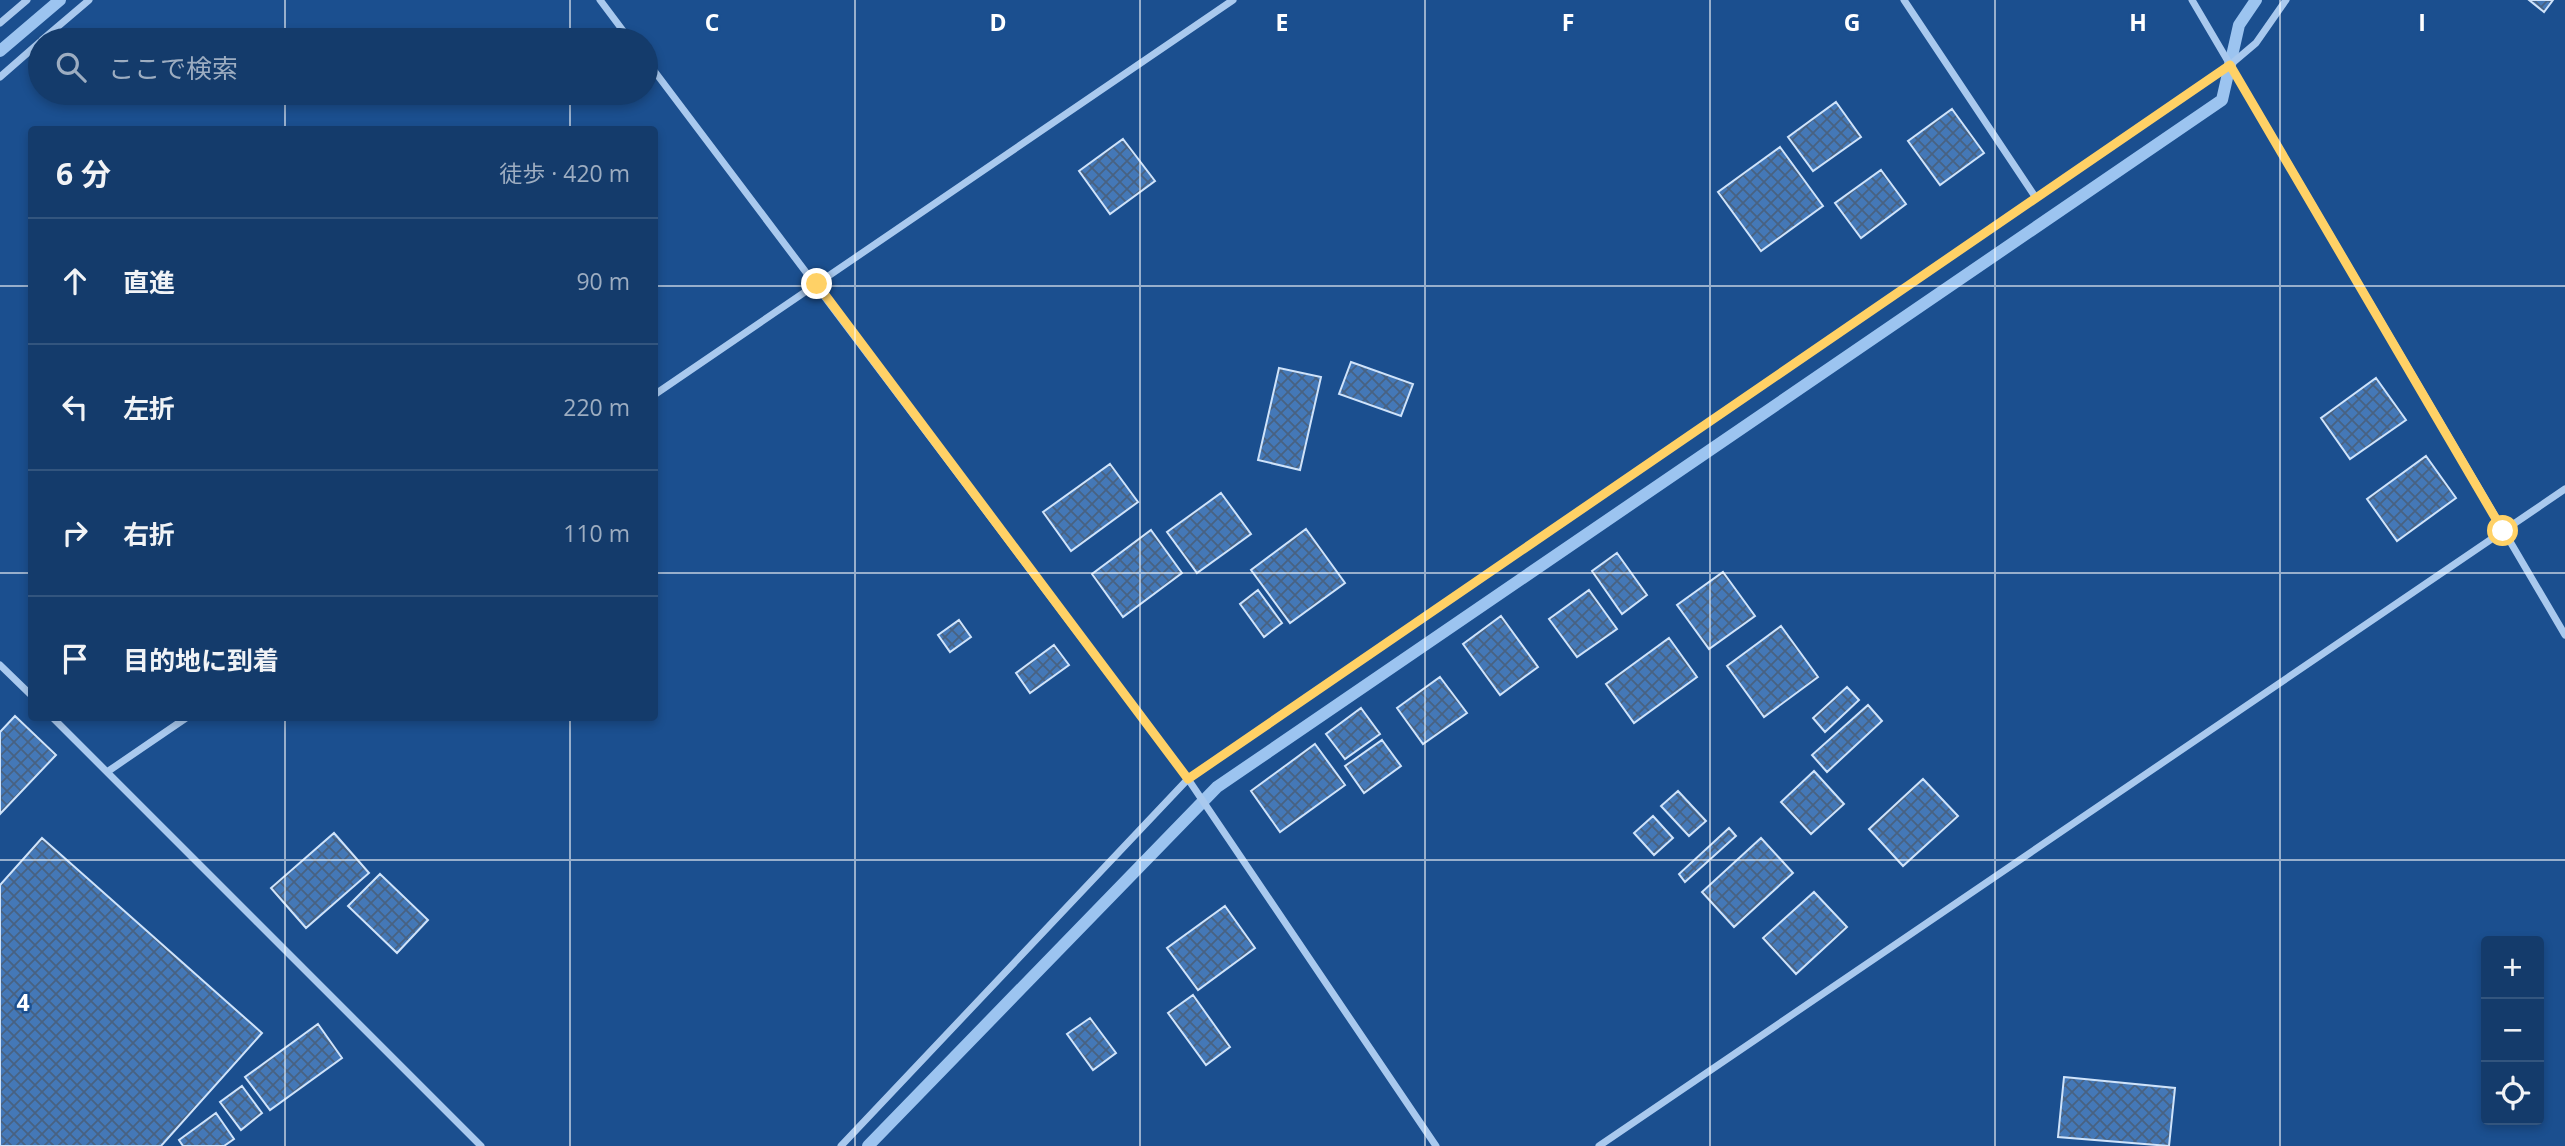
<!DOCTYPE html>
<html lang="ja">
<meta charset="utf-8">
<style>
:root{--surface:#143b6b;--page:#1d4271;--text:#f1f3f6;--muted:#9dadc1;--line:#33557e}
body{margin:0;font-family:"Open Sans","Noto Sans JP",sans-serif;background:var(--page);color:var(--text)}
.controls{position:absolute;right:21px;bottom:21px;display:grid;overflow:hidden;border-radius:7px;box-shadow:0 4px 10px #0003}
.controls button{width:63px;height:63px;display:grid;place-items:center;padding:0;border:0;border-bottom:2px solid var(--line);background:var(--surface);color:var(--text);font:35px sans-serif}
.stop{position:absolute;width:21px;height:21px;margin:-16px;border:5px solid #ffd166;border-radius:50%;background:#fff}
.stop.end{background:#ffd166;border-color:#fff;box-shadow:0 2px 7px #0008}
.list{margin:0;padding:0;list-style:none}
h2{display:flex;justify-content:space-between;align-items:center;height:91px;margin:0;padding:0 28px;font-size:30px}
h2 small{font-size:23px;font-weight:400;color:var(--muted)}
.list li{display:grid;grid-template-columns:46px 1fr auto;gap:21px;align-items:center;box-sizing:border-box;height:126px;padding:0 28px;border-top:2px solid var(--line)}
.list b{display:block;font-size:26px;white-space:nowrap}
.list em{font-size:23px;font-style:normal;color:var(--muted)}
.icon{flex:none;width:38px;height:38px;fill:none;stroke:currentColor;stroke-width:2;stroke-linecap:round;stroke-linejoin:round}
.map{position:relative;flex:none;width:2565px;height:1146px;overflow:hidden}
.search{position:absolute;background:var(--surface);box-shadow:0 4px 10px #0003;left:28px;top:28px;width:630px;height:77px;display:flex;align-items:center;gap:18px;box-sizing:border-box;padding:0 24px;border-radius:38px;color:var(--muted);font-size:26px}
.panel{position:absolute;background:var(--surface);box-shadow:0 4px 10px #0003;left:28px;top:126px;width:630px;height:595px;border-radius:7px}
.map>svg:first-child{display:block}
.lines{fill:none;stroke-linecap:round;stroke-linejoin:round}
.stream{stroke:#9cc4f0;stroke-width:12}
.building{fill:url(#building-cross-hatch);stroke:#cfe3fa;stroke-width:2}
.street{stroke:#a9c9ee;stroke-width:7}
.route{stroke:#ffd166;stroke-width:9}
.grid{fill:none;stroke:#fff;stroke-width:2;stroke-opacity:0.55}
.grid-label{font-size:23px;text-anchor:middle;font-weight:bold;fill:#fff;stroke:#1b4f8f;stroke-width:5;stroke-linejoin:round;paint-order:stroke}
</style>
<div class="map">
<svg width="2565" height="1146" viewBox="0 0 2565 1146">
<defs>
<pattern id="building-cross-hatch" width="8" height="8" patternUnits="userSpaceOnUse" patternTransform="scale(1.75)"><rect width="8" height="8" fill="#4478b7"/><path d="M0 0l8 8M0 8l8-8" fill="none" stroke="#486282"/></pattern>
</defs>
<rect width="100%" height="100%" fill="#1b4f8f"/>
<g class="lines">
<path class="stream" d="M0,51l60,-51
M868,1146l349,-359 1005,-687 17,-75 17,-25"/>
</g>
<path class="building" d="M2529,0h24l-9,12z
M1836,102l25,35 -48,34 -25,-34z
M1952,109l32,44 -44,32 -32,-44z
M1123,139l32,42 -45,33 -31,-43z
M1780,147l43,59 -62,45 -43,-59z
M1881,170l25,34 -45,34 -26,-35z
M1351,362l62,22 -12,32 -62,-22z
M1279,368l42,9 -21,93 -42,-10z
M2376,378l30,42 -56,39 -29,-41z
M2426,456l30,42 -59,43 -30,-42z
M1110,464l28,38 -67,49 -28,-39z
M1221,493l30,41 -54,39 -30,-41z
M1306,529l39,54 -55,40 -39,-53z
M1151,530l31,43 -59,44 -31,-43z
M1617,553l30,42 -25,19 -30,-43z
M1723,572l32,44 -46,33 -32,-44z
M1258,590l24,33 -18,14 -24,-33z
M1589,590l28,39 -40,28 -28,-38z
M1501,616l37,51 -38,28 -37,-51z
M959,620l12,17 -21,15 -12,-17z
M1781,626l37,51 -54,40 -37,-51z
M1669,638l28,39 -63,46 -28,-39z
M1054,645l15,20 -39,28 -14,-20z
M1440,677l27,36 -44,31 -26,-36z
M1847,687l12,13 -34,32 -12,-14z
M1868,705l14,16 -55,51 -15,-17z
M1361,708l19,26 -35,25 -19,-25z
M15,716l41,39 -56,59v-82z
M1382,740l19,26 -37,27 -19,-27z
M1315,744l30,41 -65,47 -29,-41z
M1814,771l30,33 -33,30 -30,-32z
M1923,779l35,37 -55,50 -34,-37z
M1678,791l28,30 -17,15 -28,-30z
M1653,816l20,22 -19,17 -20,-22z
M1729,828l7,8 -51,46 -6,-8z
M334,833l35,40 -63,55 -35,-40z
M42,838l220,195 -101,113h-161v-261z
M1761,838l32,35 -59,54 -32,-35z
M380,874l48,46 -31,33 -49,-47z
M1814,892l33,35 -51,47 -33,-36z
M1225,906l30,42 -57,42 -31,-42z
M1193,995l37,52 -24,18 -38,-52z
M1090,1018l26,35 -23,17 -26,-36z
M318,1024l24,34 -72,52 -25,-33z
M2064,1077l111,11 -6,58 -111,-9z
M242,1086l20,27 -21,17 -21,-28z
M216,1113l18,26 -10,7h-41l-4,-6z"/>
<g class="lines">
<path class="street" d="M600,0l30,40
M1904,0l132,198
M2192,0l373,635
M0,23l27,-23
M42,40l47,-40
M646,60l542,719 248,367
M0,77l40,-35
M654,395l579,-395
M0,665l32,31
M53,718l428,428
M107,772l79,-54
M841,1146l347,-367 1042,-714 26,-22 30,-43
M1599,1146l966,-657"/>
</g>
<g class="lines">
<path class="route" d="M817,284l371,495 1042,-714 273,466"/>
</g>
<path class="grid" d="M285,0v40M570,0v40M855,0v1146M1140,0v1146M1425,0v1146M1710,0v1146M1995,0v1146M2280,0v1146M285,93v37M570,93v37M0,286h32M654,286h1911M0,573h32M654,573h1911M285,718v428M570,718v428M0,860h2565"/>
<g class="grid-label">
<text x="712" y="31">C</text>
<text x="998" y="31">D</text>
<text x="1282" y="31">E</text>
<text x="1568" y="31">F</text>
<text x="1852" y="31">G</text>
<text x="2138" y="31">H</text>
<text x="2422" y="31">I</text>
<text x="23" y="1011">4</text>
</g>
</svg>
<div class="controls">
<button>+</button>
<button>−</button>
<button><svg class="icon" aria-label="locate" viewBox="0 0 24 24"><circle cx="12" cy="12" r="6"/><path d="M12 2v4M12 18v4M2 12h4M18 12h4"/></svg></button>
</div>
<div class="stop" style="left:2503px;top:531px"></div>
<div class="stop end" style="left:817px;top:284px"></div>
<div class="search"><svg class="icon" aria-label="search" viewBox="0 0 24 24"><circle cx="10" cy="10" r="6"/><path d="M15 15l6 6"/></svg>ここで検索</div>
<section class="panel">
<h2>6 分<small>徒歩 · 420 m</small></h2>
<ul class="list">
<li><svg class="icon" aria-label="ahead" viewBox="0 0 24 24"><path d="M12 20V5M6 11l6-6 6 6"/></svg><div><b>直進</b></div><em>90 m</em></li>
<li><svg class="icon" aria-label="left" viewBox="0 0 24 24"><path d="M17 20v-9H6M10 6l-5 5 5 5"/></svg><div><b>左折</b></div><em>220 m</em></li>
<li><svg class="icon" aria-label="right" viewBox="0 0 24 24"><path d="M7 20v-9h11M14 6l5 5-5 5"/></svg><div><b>右折</b></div><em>110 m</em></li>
<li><svg class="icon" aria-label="arrive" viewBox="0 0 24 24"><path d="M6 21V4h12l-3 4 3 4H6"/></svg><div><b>目的地に到着</b></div></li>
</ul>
</section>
</div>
